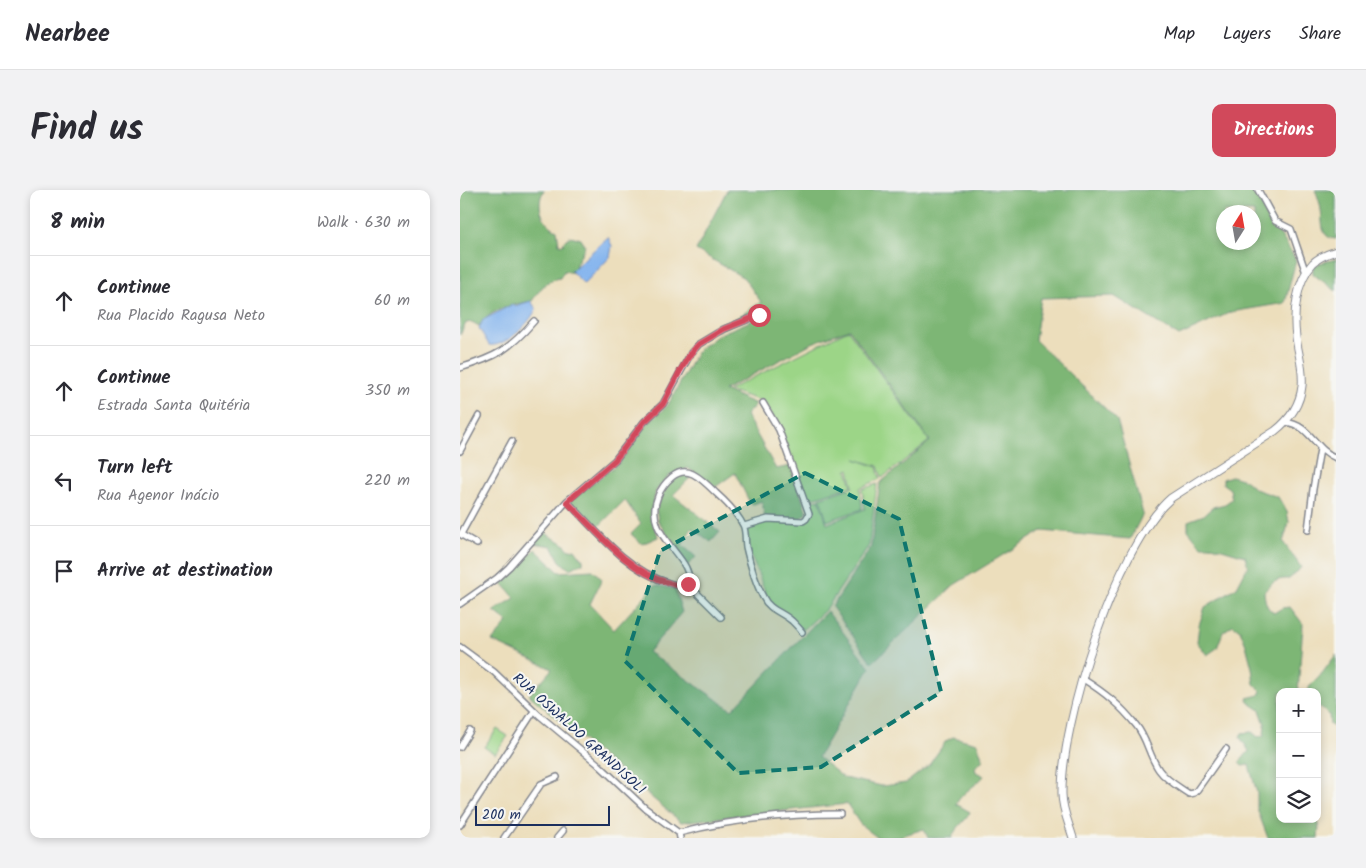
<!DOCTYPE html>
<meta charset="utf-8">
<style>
:root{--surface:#fff;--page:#f2f2f3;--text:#2b2b33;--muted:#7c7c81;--line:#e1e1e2;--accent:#d1495b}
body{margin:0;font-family:Kalam,sans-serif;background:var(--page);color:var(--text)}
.controls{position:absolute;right:15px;bottom:15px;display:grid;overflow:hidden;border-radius:10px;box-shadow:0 2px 8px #0003}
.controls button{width:45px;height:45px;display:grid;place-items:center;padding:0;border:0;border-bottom:1px solid var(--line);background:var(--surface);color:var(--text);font:25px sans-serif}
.compass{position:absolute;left:756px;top:15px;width:45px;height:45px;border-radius:50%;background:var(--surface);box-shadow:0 2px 8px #0003;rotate:11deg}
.scale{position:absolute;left:15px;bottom:12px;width:135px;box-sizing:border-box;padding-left:5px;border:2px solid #1b2f5e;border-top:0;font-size:14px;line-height:18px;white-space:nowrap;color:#1b2f5e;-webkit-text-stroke:4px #f6f6f2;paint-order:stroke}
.stop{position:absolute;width:15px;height:15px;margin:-11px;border:4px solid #d1495b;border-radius:50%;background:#fff}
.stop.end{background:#d1495b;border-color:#fff;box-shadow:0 1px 5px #0008}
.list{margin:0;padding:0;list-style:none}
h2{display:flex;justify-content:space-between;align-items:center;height:65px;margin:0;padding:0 20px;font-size:21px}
h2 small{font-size:16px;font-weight:400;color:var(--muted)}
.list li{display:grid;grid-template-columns:32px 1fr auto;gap:15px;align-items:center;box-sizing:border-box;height:90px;padding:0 20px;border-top:1px solid var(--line)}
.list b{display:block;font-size:19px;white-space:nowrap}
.list p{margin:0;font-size:16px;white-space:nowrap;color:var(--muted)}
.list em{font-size:16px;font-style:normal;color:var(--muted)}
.icon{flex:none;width:28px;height:28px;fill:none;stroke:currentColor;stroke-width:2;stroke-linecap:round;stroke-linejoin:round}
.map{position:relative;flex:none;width:876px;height:648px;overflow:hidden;border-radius:10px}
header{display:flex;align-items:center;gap:30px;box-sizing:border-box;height:70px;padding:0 25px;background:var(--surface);border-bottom:1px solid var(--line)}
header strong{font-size:24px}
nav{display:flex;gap:28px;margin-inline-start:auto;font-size:18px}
.intro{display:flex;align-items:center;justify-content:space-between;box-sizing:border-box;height:120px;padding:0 30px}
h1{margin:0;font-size:35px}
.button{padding:12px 22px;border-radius:10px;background:var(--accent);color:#fff;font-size:18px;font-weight:700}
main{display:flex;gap:30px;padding:0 30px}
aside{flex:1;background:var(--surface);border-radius:10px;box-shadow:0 2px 8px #0003}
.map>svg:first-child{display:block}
.green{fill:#9cd587;stroke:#5c8272}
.forest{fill:#7db674;stroke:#4c7269;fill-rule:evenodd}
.water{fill:#82b3ee;stroke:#4e71a6}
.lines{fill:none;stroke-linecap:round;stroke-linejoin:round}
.minor-casing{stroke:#84868d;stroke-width:8}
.major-casing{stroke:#84868d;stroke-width:9}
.minor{stroke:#fff;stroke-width:5}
.major{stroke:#fff;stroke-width:7}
.route{stroke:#d1495b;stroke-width:6}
.marked{fill:#0f766e;fill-opacity:0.2;stroke:#0f766e;stroke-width:4;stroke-dasharray:10 6;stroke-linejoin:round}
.labels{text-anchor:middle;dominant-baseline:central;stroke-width:4;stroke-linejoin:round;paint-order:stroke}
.street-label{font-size:14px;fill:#1b2f5e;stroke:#f6f6f2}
</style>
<header>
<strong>Nearbee</strong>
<nav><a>Map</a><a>Layers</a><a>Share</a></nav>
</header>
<div class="intro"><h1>Find us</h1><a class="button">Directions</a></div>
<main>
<aside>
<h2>8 min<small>Walk · 630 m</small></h2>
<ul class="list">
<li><svg class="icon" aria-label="ahead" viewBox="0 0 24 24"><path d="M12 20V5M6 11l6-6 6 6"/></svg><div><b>Continue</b><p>Rua Placido Ragusa Neto</p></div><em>60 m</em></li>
<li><svg class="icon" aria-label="ahead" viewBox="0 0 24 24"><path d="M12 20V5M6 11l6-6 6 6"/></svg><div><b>Continue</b><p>Estrada Santa Quitéria</p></div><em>350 m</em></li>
<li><svg class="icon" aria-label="left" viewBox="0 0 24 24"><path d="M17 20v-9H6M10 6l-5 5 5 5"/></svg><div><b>Turn left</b><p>Rua Agenor Inácio</p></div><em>220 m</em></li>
<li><svg class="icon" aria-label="arrive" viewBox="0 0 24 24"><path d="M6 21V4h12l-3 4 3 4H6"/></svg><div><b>Arrive at destination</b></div></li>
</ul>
</aside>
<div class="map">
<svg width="876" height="648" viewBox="0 0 876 648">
<rect width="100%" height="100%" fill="#f6f6f2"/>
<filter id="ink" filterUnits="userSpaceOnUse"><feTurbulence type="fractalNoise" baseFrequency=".02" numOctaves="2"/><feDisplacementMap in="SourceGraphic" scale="10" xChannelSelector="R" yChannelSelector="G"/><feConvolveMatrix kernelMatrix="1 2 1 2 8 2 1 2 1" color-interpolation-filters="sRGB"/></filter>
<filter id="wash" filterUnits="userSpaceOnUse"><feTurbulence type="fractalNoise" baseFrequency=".0096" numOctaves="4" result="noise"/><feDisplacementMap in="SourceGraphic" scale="20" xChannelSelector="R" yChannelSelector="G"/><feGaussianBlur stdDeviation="1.12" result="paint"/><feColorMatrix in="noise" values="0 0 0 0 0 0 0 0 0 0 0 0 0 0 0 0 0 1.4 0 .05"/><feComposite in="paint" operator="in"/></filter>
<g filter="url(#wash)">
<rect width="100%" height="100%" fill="#ecdebc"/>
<path class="green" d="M388,140l81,111 -47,37 -4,-12 -23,-7 22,8 3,12 -20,9 2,21 -35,12 -7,-23 33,-11 -4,-18 -2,1 5,16 -46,14 -27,-73 -15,-25 -36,-12z
M417,294l-8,61 -43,64 -23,21 -33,-26 -20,-51 -4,-26c10,-3 21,-6 32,-6 13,0 19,5 31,-2l2,-7 -3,-10 11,-3 8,25 38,-15 -3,-20z
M37,539l11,7 -13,18 -11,-7z"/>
<path class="forest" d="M0,0h84c-9,15 -2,33 13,40l2,14 4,1 2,-5 6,-4 10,3 4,7 -9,18 -2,9 -10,-2 -4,7c-14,1 -21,13 -28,23 -21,4 -40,7 -53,25l-7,-4 -6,1 -6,12z
M267,0h526l43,70 -11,43 -54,9 -52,24 -65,-40 -73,2 -6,42 82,80 26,94 -13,25 -88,-8 -88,54 -82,78 -40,-56 39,-60 9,-64 50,-42 -81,-112 -37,14 -88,47 32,14 -10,11 30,54 15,-3 16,47 -7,6 -35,-1 -3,-17 -11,4 -16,-32 -21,15 -26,-20 -19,8 -13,15 -5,20 7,26 -16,7 -11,-10 10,-10 -16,-24 -28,28 -28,-26 51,-40 27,-38 21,-19 30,-55 22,-16 40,-17 2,-3 -4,-2 -41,19 44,-29 -17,-24 -48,-28zM764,22h30v30h-30z
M855,0h21v49c-17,-1 -13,-18 -15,-29 -1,-7 -3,-14 -6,-20z
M876,69v32l-23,-17v-7l7,-4z
M225,284l5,4 -17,17 47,37 -9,10 -19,-14 -10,17 14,12 -9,9 -29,-45 -2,-13 12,-24 11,-8z
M771,286l14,4 10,9 23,8 9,15 2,10 -6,20 18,25 -4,5 -8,7c-12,-1 -18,4 -25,13 1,9 2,16 10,21l8,-5 8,-1 13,17 -5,68h-18v127h36l3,5 -1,14h-50l-11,-29v-16l-8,-28 -7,1 -3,-3 10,-12 -9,-14 2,-4 10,-1 6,5 6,-2 1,-11 -5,-14 -12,-8 -1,-4 12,-3 2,-4 -7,-7 -2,-16 -6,-23 -6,-15 -7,-5 -10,7 -6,16 -10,7 -10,-13 2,-17 6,-18 32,-20 11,-21 -3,-10 -33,-10h-11l-13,-16v-9l16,-6 9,-8 12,-3 7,-5 -2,-10 -7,-5v-5z
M84,339c3,10 18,9 25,21l6,-1 8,11v3l-14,6 -9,-8 -8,-15 -19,-3 1,-3z
M75,359l24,23 34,-2 9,9 -12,25 24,26 41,-45 20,4 7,23 -34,40 84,58 95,-99 43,57 -52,89 26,21 38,8 24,-3 23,-18 17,-24 7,-4 24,6 6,17 -8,7 1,5 8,4c-9,11 -21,15 -28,28l14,8c-4,10 -16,16 -18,26h-24l-4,-9 -23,7v2h-23l-18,-14 -13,-20 -166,18 -152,-127 23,-26 -60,-28 16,-19 -14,-11 21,-13 -13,-15z
M876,465v72h-1l-5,-2 -1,-10 -12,-10v-13h-9l2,-7c10,-6 18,-21 26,-30z"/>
<path class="water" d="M148,47l4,9 -2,11 -26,27 -13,-13z
M71,111l5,8c-6,14 -31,39 -47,36l-10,-17 4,-8 28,-15 4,1z"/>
</g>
<g filter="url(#ink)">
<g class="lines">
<defs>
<path id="minor" d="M798,0l17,31 16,8 15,44
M0,178c36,-11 49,-18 74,-47
M825,232c26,3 29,27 51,36
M0,261l19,-35
M107,311c29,30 61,70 102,82 6,2 13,4 19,1
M284,336l24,-7 35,2 3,-2 3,-5 -30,-84 -16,-27
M848,340l5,-41 7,-40
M0,344l17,10
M1,344l51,-93
M228,394c8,-26 -47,-48 -30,-88 3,-8 8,-14 14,-19 6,-5 13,-7 21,-3 8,4 16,12 23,19 10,9 21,20 27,32 3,5 2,15 3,22 4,17 9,35 17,50 6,13 19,15 29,24 3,3 7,7 10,11
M228,394l33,33
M0,414l37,-26 12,-11 58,-66 48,-41 29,-38 19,-18 18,-33 10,-18 8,-9 25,-15 35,-14
M0,457l34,25 45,43 59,49 47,44 34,25 1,5
M623,489c22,14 37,26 53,46 11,13 13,31 23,45 7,10 20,17 30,24l5,-1 3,-3 29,-41
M0,557l10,-16
M0,635l74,-114
M219,643c53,-14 107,-19 161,-19
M44,648l37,-54 16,-7
M97,648l6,-7"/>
<path id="major" d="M613,648c-4,-14 -11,-29 -11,-44 -1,-73 54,-248 109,-296l104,-67c14,-11 25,-26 27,-45 2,-16 -4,-33 -6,-49 -3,-23 0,-56 17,-74 6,-6 14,-9 23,-12"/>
</defs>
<use href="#minor" class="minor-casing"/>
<use href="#major" class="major-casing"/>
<use href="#minor" class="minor"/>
<use href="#major" class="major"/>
</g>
</g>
<g class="lines" filter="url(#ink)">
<path class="route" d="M228,394c-6,3 -13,1 -19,-1 -42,-12 -72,-52 -102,-81l48,-42 29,-38 19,-18 17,-33 11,-18 8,-9 25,-15 35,-14"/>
</g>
<path class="marked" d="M345,283l94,46 42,173 -120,75 -83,6 -113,-112 35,-110z"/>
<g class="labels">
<g class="street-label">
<text transform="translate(119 544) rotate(42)">RUA OSWALDO GRANDISOLI</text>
</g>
</g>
</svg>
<div class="controls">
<button>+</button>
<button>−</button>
<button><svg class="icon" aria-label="layers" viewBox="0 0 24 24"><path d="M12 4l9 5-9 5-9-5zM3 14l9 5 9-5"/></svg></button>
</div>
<svg class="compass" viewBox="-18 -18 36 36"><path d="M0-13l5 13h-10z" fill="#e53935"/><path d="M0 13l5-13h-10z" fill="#7c7c81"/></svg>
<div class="scale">200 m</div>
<div class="stop" style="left:299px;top:125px"></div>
<div class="stop end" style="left:228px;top:394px"></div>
</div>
</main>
